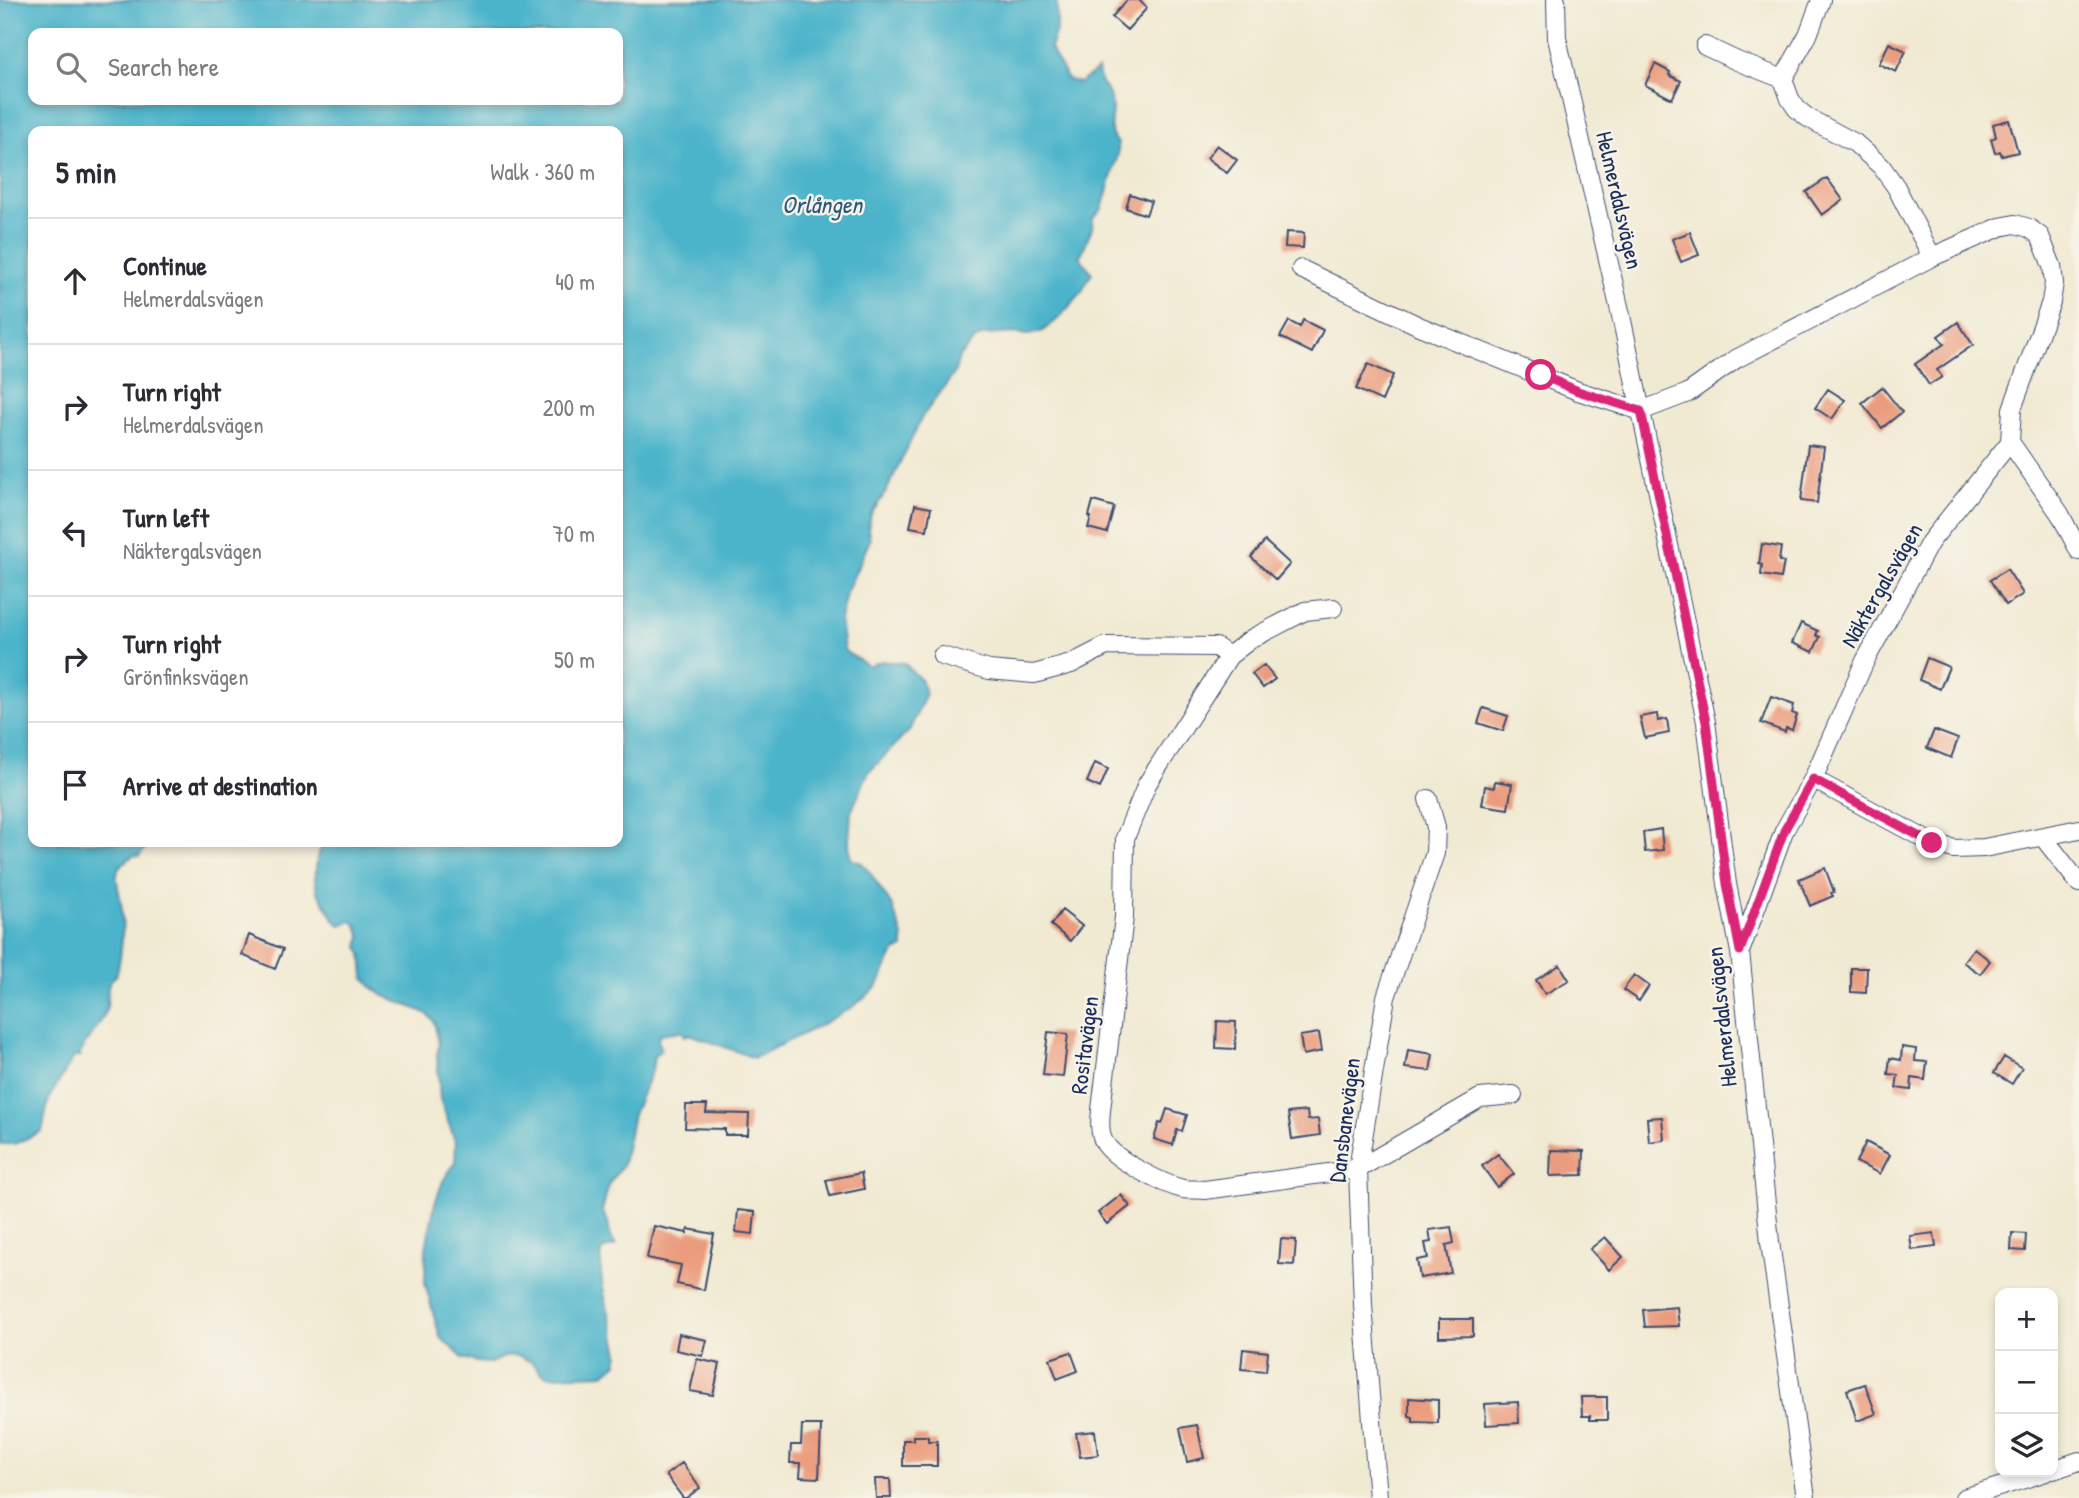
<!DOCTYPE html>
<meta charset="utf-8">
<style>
:root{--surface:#fff;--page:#f2f2f3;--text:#2b2b33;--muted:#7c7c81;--line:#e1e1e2}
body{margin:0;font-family:"Patrick Hand",sans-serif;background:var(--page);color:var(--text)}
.controls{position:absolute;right:21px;bottom:21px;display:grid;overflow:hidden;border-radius:14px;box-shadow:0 4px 10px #0003}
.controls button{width:63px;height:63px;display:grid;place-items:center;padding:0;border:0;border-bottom:2px solid var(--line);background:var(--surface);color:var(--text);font:35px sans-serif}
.stop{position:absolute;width:21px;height:21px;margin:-16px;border:5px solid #db2777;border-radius:50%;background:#fff}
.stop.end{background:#db2777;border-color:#fff;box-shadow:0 2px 7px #0008}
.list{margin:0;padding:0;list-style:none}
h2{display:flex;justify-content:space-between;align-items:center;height:91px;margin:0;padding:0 28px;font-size:30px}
h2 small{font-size:23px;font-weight:400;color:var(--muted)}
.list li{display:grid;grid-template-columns:46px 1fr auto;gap:21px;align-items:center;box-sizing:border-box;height:126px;padding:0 28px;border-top:2px solid var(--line)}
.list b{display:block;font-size:26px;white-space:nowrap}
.list p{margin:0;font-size:23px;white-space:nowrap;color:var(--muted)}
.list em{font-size:23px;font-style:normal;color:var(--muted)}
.icon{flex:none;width:38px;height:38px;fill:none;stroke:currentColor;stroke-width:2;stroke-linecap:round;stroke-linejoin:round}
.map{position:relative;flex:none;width:2079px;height:1498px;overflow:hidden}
.search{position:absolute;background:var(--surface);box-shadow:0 4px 10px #0003;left:28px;top:28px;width:595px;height:77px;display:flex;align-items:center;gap:18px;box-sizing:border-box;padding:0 24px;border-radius:14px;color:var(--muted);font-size:26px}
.panel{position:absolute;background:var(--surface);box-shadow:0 4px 10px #0003;left:28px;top:126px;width:595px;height:721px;border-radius:14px}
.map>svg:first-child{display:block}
.water{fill:#4cb4ca;stroke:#347294;stroke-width:2;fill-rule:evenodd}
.building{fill:#eb9c7e}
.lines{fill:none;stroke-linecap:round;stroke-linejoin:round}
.minor-casing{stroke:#3b4b70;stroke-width:20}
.minor{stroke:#fff;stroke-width:18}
.route{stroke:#db2777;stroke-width:9}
.labels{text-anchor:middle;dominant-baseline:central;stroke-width:5;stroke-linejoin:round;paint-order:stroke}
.street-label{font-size:23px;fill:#1b2f5e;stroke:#f7f3e8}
.water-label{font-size:24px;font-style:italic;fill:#2a577e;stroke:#f7f3e8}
</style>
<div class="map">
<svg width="2079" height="1498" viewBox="0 0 2079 1498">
<rect width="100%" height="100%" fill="#f7f3e8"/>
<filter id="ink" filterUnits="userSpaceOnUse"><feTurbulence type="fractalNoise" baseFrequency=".0143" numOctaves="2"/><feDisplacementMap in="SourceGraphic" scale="14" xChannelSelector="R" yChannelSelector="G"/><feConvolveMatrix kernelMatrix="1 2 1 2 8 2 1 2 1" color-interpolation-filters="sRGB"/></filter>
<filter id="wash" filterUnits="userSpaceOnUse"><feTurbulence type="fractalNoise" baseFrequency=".00686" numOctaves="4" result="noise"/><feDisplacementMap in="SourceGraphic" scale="28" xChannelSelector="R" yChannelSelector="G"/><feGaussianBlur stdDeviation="1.57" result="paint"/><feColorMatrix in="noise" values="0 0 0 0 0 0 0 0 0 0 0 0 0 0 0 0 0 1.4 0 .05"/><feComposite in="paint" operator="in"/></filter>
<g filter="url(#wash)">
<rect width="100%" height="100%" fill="#f1ead3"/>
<path class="water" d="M0,0h1057v28l-7,20 18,32 12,3 18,-14 2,12 9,14 3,11 -1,24 1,6 6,7v11l-16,55 -9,9 -1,10 -12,29 12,16 -11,20 -23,26 -17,13 -13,3 -14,-2 -31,2 -10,6 -14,16 -5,17 -32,43 -36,75 -15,22 -3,15 2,11 -24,53 -6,27 4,29 2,3 23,14 11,-5 24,2 18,18 3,15 -16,35 -41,42 -17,39 -2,28 1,16 3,4 9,3 7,8 23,35 11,30v12l-9,4 -17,35 -23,19 -37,21 -63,31 -64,-24 -5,2 -3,-5 -22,3 -2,5 3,11 -7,6 -2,14 -19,44 -10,50 -14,20 -7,27 6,10 2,15 6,9 -14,5c-6,33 11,71 17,103l-2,10 -13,11 -54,2 -9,-4 -9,-10 -14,-6 -14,1 -14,6 -13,-1 -14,-4 -23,-21 -15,-53 1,-36 9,-45 8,-22 12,-18 1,-19 -16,-45 -3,-44 2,-10 -5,-24 -8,-8 -44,-18 -10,-8 -8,-10 -2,-23 -4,-7 3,-11 -5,-12 -5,-3 -10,4 -5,-3 -19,-31 -2,-11 2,-22 7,-16h294v-711h-585v711h118l-12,14 -4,-1c-7,3 -18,12 -18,20 -1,8 3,19 4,28 3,21 1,52 -5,73 -12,7 -7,19 -9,31 -4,18 -22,32 -28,50h-5l-25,41 -7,33 -27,13h-15zM33,33h585v67h-585z"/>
<g id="blocks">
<path class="building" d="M1127,0h12l8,8 -20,22 -15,-13z
M1889,43l17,8 -10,21 -17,-8z
M1655,64l15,8 -1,3 12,6 -9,18 -27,-14z
M2009,120l9,32 -16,4 -2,-5 -5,2 -4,-14 5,-2 -3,-13z
M1217,145l20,15 -10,13 -20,-15z
M1827,178l16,22 -21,15 -16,-23z
M1130,194l21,7 -5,14 -20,-7z
M1286,232l18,1 -1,15 -18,-1z
M1690,232l9,23 -18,7 -9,-23z
M1303,320l20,10 -11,23 -32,-16 9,-16 11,6z
M1958,322l15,23 -36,25 5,7 -13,8 -14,-21 29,-20 -6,-8z
M1368,364l25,11 -11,26 -26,-12z
M1882,387l20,25 -20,16 -20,-25z
M1828,389l17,11 -13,19 -17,-11z
M1808,445l16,2 -7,56 -16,-2z
M1093,501l21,6 -7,26 -19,-5 3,-11 -2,-1z
M915,505l16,3 -4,22 -17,-3z
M1265,541l25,23 -14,16 -25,-23z
M1762,544l19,3 -2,14 5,1 -3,16 -20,-3 1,-10 -3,-1z
M2007,569l16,25 -17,11 -16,-25z
M1801,623l17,8 -2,4 4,2 -7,15 -21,-9z
M1927,658l22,9 -9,22 -21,-9z
M1264,665l11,14 -12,9 -11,-14z
M1771,697l23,8 -2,8 5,2 -5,15 -6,-2 -1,4 -24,-9z
M1483,708l25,8 -5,15 -25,-8z
M1657,714l1,7 9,-2 2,14 -24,5 -5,-21z
M1934,730l24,9 -7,19 -24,-10z
M1095,763l13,6 -8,19 -13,-6z
M1495,781l17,3 -4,25 -26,-4 3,-19 9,2z
M1661,829l2,21 -18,2 -2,-20z
M1825,868l9,24 -3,1 2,3 -23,10 -11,-27z
M1062,910l20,16 -12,15 -19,-16z
M249,935l34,14 -8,20 -33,-14z
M1974,948l16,13 -10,13 -17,-12z
M1560,965l9,15 -24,14 -9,-14z
M1851,968h16l-1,25 -15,-1z
M1634,975l15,11 -10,15 -16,-11z
M1217,1021l19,1 -1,27 -19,-1z
M1048,1032l20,2 -5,43 -20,-2z
M1319,1033l3,18 -19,4 -3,-19z
M1902,1047l14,2 -1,12 12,1 -2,18 -13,-2 -1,12 -15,-2 2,-13 -10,-1 2,-16 11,2z
M1408,1050l25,4 -3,17 -25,-3z
M2004,1057l18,11 -10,16 -18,-11z
M686,1105h21l-1,8 43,1 -1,21h-23v-6l-40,-1z
M1167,1109l20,6 -5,16 -5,-1 -4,15 -19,-6 5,-16 3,1z
M1307,1111l1,9 10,-1 2,16 -28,4 -4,-26z
M1662,1117l2,23 -15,2 -2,-24z
M1866,1142l24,13 -10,19 -24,-12z
M1551,1150l33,1 -1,24 -33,1z
M1498,1154l16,20 -17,13 -15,-21z
M861,1173l3,16 -34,7 -4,-16z
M1121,1195l9,11 -23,18 -9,-11z
M738,1210l17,2 -2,22 -17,-2z
M654,1226l33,7 1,-4 26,5 -10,56 -27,-6 4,-19 -34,-7z
M1451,1227l3,16 -8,2 5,28 -31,5 -3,-18 11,-2 -3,-15 6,-1 -2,-12z
M1934,1233l2,14 -24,3 -2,-14z
M2012,1233l14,1 -1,17 -14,-1z
M1605,1237l18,20 -14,13 -19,-21z
M1281,1239l15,1 -2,25 -15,-1z
M1677,1307l2,19 -34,1 -2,-17z
M1439,1319h34v17l-34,1z
M679,1334l28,6 -4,16 -27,-6z
M1243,1349l25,3 -2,19 -25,-2z
M1071,1352l7,19 -21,8 -7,-20z
M697,1359l23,5 -7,31 -23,-4z
M1865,1384l11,30 -19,7 -10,-31z
M1581,1397h26v23h-17v-4h-8z
M1409,1398l29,2v23l-25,-1v-5l-4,-1z
M1518,1402l1,21 -33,2 -1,-21z
M802,1425h19l-2,53 -19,-1 1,-14h-11l1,-18h10z
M1197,1425l7,33 -17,4 -7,-34z
M1095,1431l3,24 -18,2 -4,-24z
M913,1436h15v5h9v25h-34v-26h10z
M682,1463l18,25 -14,10h-3l-17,-23z
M875,1479h15l1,19h-15z"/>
</g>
</g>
<g filter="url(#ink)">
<use href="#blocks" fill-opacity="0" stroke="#3b4b70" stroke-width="2"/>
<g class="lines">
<defs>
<path id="minor" d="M1556,0l1,38 63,273 86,411 21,162 13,68 30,290 36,256
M1821,0l-13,35 -25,44 7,20 7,10 11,9 47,25 26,23 15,21 36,70
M1705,46l32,15 46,18
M1301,269l118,57 159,65 63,20 47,-18 48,-34 196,-102 68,-30 15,-3 14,4 11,8 12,30 2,17 -3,19 -39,107 -2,33 -80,100 -65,119 -52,118 -29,52 -44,121
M2010,442l50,72 19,37
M1333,608l-28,3 -54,28 -22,17 -82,128 -22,54 -1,79 -23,193c-1,10 -2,23 3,32 10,18 59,42 79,47 7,1 15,0 22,1l153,-21 122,-71 33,-3
M942,656l47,14 45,4 37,-10 35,-18 110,1 13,9
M1813,779l119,64 22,6 30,-1 95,-19
M2043,837l36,46
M2053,1470l26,-9
M1378,1498l-15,-193 -5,-136 28,-172 49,-144 1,-26 -8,-28
M1964,1498l82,-26"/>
</defs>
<use href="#minor" class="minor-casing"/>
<use href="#minor" class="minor"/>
</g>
</g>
<g class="lines" filter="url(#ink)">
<path class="route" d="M1541,375l37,16 63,20 65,311 21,162 13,67 44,-120 29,-52 119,64"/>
</g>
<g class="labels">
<g class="street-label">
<text transform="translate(1620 200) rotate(77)">Helmerdalsvägen</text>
<text transform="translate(1881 585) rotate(-60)">Näktergalsvägen</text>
<text transform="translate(1721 1017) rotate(-96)">Helmerdalsvägen</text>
<text transform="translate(1084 1045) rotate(-83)">Rositavägen</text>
<text transform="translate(1344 1120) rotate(-83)">Dansbanevägen</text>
</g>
<g class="water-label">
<text x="822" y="204">Orlången</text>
</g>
</g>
</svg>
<div class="controls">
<button>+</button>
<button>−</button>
<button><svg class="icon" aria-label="layers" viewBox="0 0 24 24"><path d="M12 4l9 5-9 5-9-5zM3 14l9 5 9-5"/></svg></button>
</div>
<div class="stop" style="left:1541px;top:375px"></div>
<div class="stop end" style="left:1932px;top:843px"></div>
<div class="search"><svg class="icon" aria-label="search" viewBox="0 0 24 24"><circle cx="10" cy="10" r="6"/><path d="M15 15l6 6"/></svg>Search here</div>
<section class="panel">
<h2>5 min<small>Walk · 360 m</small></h2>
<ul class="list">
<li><svg class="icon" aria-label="ahead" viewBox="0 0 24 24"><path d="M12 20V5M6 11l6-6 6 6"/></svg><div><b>Continue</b><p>Helmerdalsvägen</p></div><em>40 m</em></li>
<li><svg class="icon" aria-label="right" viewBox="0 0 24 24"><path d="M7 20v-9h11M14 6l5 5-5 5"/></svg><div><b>Turn right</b><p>Helmerdalsvägen</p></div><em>200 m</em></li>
<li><svg class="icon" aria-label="left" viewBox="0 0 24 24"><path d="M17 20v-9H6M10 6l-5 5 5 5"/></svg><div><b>Turn left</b><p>Näktergalsvägen</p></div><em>70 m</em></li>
<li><svg class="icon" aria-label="right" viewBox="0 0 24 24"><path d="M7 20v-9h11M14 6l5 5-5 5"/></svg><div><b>Turn right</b><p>Grönfinksvägen</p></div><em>50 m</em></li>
<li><svg class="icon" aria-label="arrive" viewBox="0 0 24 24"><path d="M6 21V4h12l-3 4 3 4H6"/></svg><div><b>Arrive at destination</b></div></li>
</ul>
</section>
</div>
